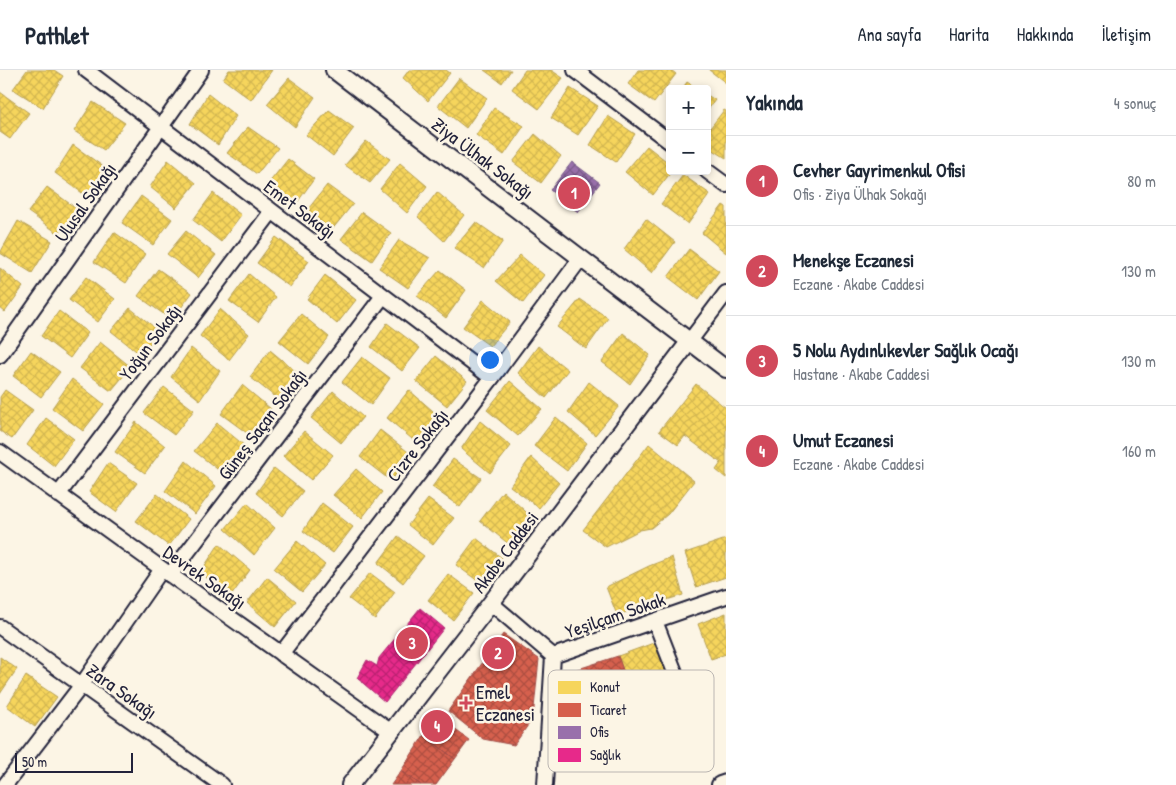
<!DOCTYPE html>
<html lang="tr">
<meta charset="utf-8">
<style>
:root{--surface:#fff;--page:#f6f6f7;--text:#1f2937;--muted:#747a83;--line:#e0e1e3;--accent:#d1495b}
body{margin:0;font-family:"Patrick Hand",sans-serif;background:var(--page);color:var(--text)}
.controls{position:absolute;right:15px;top:15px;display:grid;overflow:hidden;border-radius:5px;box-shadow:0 2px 8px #0003}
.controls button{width:45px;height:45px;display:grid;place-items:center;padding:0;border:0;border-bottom:1px solid var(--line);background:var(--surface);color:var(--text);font:25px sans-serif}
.scale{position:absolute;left:15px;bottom:12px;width:118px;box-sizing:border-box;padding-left:5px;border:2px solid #22223b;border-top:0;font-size:14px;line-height:18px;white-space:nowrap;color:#22223b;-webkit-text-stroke:4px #fcf5e5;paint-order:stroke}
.you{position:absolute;left:489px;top:289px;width:18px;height:18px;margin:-12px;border:4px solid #fff;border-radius:50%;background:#1a73e8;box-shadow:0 0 0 8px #1a73e833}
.badge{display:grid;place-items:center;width:32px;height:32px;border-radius:50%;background:var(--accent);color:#fff;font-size:16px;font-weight:700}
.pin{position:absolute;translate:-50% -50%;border:2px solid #fff;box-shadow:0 1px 5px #0006}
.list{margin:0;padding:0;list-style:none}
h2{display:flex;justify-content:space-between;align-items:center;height:65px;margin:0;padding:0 20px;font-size:21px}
h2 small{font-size:16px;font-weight:400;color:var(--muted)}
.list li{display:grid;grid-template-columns:32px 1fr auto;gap:15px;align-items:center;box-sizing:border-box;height:90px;padding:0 20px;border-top:1px solid var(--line)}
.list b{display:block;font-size:19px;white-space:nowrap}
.list p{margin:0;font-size:16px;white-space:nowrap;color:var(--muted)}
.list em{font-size:16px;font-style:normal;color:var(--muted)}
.map{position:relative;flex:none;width:726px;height:715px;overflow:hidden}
header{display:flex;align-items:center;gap:30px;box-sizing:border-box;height:70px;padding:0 25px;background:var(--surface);border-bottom:1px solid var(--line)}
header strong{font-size:24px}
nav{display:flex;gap:28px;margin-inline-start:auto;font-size:18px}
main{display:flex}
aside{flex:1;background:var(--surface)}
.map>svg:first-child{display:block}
.homes{fill:url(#homes-cross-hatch);stroke:#b69f52}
.shops{fill:url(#shops-cross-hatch);stroke:#a04d48}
.offices{fill:url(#offices-cross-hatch);stroke:#755989}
.health{fill:url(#health-cross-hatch);stroke:#ac2772}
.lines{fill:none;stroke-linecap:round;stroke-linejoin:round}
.minor-casing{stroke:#22223b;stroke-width:18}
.tertiary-casing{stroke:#22223b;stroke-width:20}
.minor{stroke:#fcf5e5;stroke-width:14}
.tertiary{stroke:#fcf5e5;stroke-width:16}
.poi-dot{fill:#d1495b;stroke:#fcf5e5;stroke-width:2}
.labels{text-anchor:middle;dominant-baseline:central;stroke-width:5;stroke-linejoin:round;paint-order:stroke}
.street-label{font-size:19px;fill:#22223b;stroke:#fcf5e5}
.poi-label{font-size:19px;fill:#22223b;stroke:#fcf5e5;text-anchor:start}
.key{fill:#fcf5e5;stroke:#bbb6b2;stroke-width:1}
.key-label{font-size:14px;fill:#22223b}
</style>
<header>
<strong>Pathlet</strong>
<nav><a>Ana sayfa</a><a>Harita</a><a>Hakkında</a><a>İletişim</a></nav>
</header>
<main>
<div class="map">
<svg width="726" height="715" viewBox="0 0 726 715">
<defs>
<pattern id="homes-cross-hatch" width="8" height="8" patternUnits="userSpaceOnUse" patternTransform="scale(1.25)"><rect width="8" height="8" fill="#f6d55c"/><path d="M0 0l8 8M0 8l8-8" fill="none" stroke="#d3b751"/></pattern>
<pattern id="shops-cross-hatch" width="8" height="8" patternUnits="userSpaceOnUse" patternTransform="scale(1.25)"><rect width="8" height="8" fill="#d6604d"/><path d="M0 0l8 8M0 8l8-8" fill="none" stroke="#ad4f41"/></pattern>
<pattern id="offices-cross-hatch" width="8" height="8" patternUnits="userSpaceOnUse" patternTransform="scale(1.25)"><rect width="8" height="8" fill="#9970ab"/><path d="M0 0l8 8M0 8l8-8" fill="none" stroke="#7c5c8c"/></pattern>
<pattern id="health-cross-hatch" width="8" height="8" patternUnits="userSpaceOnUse" patternTransform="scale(1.25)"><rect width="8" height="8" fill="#e7298a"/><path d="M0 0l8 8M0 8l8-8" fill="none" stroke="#bb2372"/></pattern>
</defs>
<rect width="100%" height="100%" fill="#fcf5e5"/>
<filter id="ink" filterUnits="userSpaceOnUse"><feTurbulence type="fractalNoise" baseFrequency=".02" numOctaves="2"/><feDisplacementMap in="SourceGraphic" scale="10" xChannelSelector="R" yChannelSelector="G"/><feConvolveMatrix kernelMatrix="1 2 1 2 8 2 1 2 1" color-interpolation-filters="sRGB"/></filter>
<g filter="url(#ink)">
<path class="homes" d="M27,0h27l9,6 -20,32 -30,-19z
M229,0h43l-21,30 -28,-21z
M409,0h37l4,3 -22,28 -25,-23z
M484,0h27l-9,13z
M525,0h26l12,8 -24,31 -27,-20z
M638,0h33l5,4 -22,29 -26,-19z
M709,0h17v13z
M289,8l26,19 -20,30 -28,-23z
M459,8l28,20 -21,30 -28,-22z
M687,12l11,7h-16z
M570,18l28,18 -20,29 -27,-17z
M0,22l29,21 -19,26 -10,-7z
M208,24l28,22 -18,29 -28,-21z
M707,25l8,5 -8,11z
M93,32l32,21 -21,27 -30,-19z
M494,38l30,18 -20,29 -28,-20z
M329,40l25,18 -21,28 -27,-21z
M724,40l2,1v47l-19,-12v-14z
M608,46l27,18 -19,28 -26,-17z
M248,57l30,21 -21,26 -30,-21z
M535,64l26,22 -20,27 -28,-21z
M366,71l24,18 -20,24 -25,-18z
M73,75l35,25 -19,28 -34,-25z
M647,76l23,18v7h2l-19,24 -28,-23z
M288,89l26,20 -18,25 -28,-20z
M168,90l28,23 -20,25 -26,-21z
M400,93l27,23 -20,27 -27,-24z
M683,105l27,19 -22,30 -27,-20z
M327,115l26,19 -23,28 -25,-19z
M47,117l30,22 -18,25 -31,-22z
M437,122l27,23 -20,26 -26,-24z
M213,123l28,22 -20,27 -28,-22z
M141,126l31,23 -19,26 -31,-22z
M723,135l3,2v46l-24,-20z
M362,142l29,21 -19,28 -31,-22z
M646,149l29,23 -23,31 -28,-24z
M18,151l34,20 -20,32 -32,-20z
M476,152l27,19 -19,27 -30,-20z
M186,161l30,24 -18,23 -31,-24z
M114,162l31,22 -19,29 -32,-21z
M276,167l33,24 -19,26 -33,-24z
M399,170l31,18 -22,30 -29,-20z
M689,179l30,22 -21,29 -30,-23z
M520,185l24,20 -21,28 -27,-22z
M0,198l23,19 -18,25 -5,-4z
M158,199l34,24 -20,27 -34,-24z
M440,200l26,20 -20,28 -29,-22z
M249,204l27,23 -18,25 -29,-21z
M325,205l31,25 -19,24 -30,-25z
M86,207l29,22 -17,23 -29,-22z
M580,229l28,19 -22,31 -29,-22z
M483,230l27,22 -20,24 -27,-19z
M130,238l29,23 -18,24 -30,-24z
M220,239l29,25 -20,26 -29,-24z
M59,241l29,22 -18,25 -29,-22z
M301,244l28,23 -21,27 -29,-23z
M387,253l33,25 -18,23 -31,-24z
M623,263l27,22 -20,29 -28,-22z
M100,272l31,25 -20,24 -31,-23z
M538,276l30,24 -22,28 -28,-25z
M191,278l29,23 -20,29 -29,-23z
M270,280l30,25 -21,25 -29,-23z
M31,281l29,21 -19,25 -28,-21z
M436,286l31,25 -20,25 -31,-25z
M362,287l28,21 -19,27 -29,-23z
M72,309l32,25 -21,27 -31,-23z
M510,311l32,28 -24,27 -31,-26z
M589,312l30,24 -24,29 -27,-23z
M696,314l30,24v70l-10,-8 5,-7 -36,-27 -7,9 -19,-14z
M242,315l29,24 -20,27 -30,-22z
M164,317l30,23 -20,25 -30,-22z
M5,320l28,20 -21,29 -12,-8v-34z
M409,320l32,28 -23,26 -31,-26z
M333,321l30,26 -22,26 -30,-25z
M556,347l31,26 -20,28 -33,-25z
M46,348l28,21 -20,27 -27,-21z
M480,351l31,25 -21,27 -29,-24z
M136,352l29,24 -20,27 -30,-21z
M217,353l28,23 -20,29 -31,-24z
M380,360l32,25 -21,26 -31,-24z
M304,361l29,24 -22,25 -28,-24z
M649,374l45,37 -26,33 -17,14 -11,2 -34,17 -23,-17z
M531,387l28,26 -20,25 -29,-22z
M453,389l28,19 -21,29 -28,-20z
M186,391l30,25 -21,28 -30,-23z
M108,393l29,20 -21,29 -27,-20z
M274,398l29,23 -20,25 -27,-23z
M356,399l26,23 -20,26 -29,-23z
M503,421l33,30 -21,28 -35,-28z
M157,424l32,25 -20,27 -33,-25z
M428,429l26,19 -21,27 -25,-20z
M247,433l28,25 -21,27 -29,-26z
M322,433l31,24 -20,26 -30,-22z
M398,466l26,20 -21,27 -25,-20z
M476,468l26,20 -20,26 -26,-19z
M726,469v38l-30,10 -11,-34z
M297,471l28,24 -23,27 -28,-23z
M219,474l31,26 -19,26 -31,-23z
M672,487l11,38 -66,20 -11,-28 43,-21z
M370,503l25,19 -20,27 -26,-20z
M448,504l26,19 -21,27 -25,-20z
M267,507l29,24 -21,26 -28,-24z
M726,543v41l-15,5 -13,-35z
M659,571l16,42 -42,15 -15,-42z
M0,587l17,12 -17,25z
M26,606l31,21 -22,30 -28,-21z"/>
<path class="shops" d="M503,564l36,25 -6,59 -19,27 -31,-6 -35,-28z
M618,586l11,31 -25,11 -1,17 -35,-2 3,-39 4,-4z
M438,647l31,23 -14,19 -31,-24z
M424,665l31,24 -19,26h-15l-20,-14z
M401,701l20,14h-30z"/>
<path class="offices" d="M572,92l28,21 -22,29 -28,-22z"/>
<path class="health" d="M420,538l24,20 -59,74 -28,-24 10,-18 10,6 2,-8z"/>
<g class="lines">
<defs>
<path id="minor" d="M86,0l406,308
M575,0l95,72
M707,101l19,14
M689,272l37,-49
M0,285l201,-285
M0,382l162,117 228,162
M58,425l214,-284
M170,505l213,-279
M491,533l62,53
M655,551l30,77
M0,557l222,158
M281,584l211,-276 89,-120
M5,715l76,-99 81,-117
M545,715l8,-129 173,-60"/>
<path id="tertiary" d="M334,0l392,299
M350,715l141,-182 198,-261
M720,715l6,-2"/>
</defs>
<use href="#minor" class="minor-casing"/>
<use href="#tertiary" class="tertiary-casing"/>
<use href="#minor" class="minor"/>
<use href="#tertiary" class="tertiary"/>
</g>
</g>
<path class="poi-dot" d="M463.5 625.5h5v5h5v5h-5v5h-5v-5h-5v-5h5z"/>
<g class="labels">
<g class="street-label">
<text transform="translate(483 88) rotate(37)">Ziya Ülhak Sokağı</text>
<text transform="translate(85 132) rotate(-55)">Ulusal Sokağı</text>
<text transform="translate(300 139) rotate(37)">Emet Sokağı</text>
<text transform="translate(150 272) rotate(-53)">Yoğun Sokağı</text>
<text transform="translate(262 354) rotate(-53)">Güneş Saçan Sokağı</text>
<text transform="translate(417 375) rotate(-52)">Cizre Sokağı</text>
<text transform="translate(505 482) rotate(-53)">Akabe Caddesi</text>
<text transform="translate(205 507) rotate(35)">Devrek Sokağı</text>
<text transform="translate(615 545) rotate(-19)">Yeşilçam Sokak</text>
<text transform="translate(122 621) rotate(35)">Zara Sokağı</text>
</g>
<g class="poi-label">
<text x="476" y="622">Emel<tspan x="476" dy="22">Eczanesi</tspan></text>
</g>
</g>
<rect x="548" y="600" width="166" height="102" rx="8" class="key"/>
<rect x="558" y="611" width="23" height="13" fill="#f6d55c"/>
<rect x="558" y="633" width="23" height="14" fill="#d6604d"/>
<rect x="558" y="656" width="23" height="13" fill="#9970ab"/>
<rect x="558" y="678" width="23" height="14" fill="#e7298a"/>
<g class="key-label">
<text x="590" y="622">Konut</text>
<text x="590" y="645">Ticaret</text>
<text x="590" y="667">Ofis</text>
<text x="590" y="690">Sağlık</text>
</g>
</svg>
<div class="controls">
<button>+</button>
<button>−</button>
</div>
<div class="scale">50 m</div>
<div class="you"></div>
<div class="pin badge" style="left:574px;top:123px">1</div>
<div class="pin badge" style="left:498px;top:583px">2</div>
<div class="pin badge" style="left:412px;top:573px">3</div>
<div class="pin badge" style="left:437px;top:656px">4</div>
</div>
<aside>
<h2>Yakında<small>4 sonuç</small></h2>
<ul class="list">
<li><span class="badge">1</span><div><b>Cevher Gayrimenkul Ofisi</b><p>Ofis · Ziya Ülhak Sokağı</p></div><em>80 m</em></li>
<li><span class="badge">2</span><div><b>Menekşe Eczanesi</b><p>Eczane · Akabe Caddesi</p></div><em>130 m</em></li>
<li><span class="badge">3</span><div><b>5 Nolu Aydınlıkevler Sağlık Ocağı</b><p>Hastane · Akabe Caddesi</p></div><em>130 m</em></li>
<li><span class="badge">4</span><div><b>Umut Eczanesi</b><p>Eczane · Akabe Caddesi</p></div><em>160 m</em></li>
</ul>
</aside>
</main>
